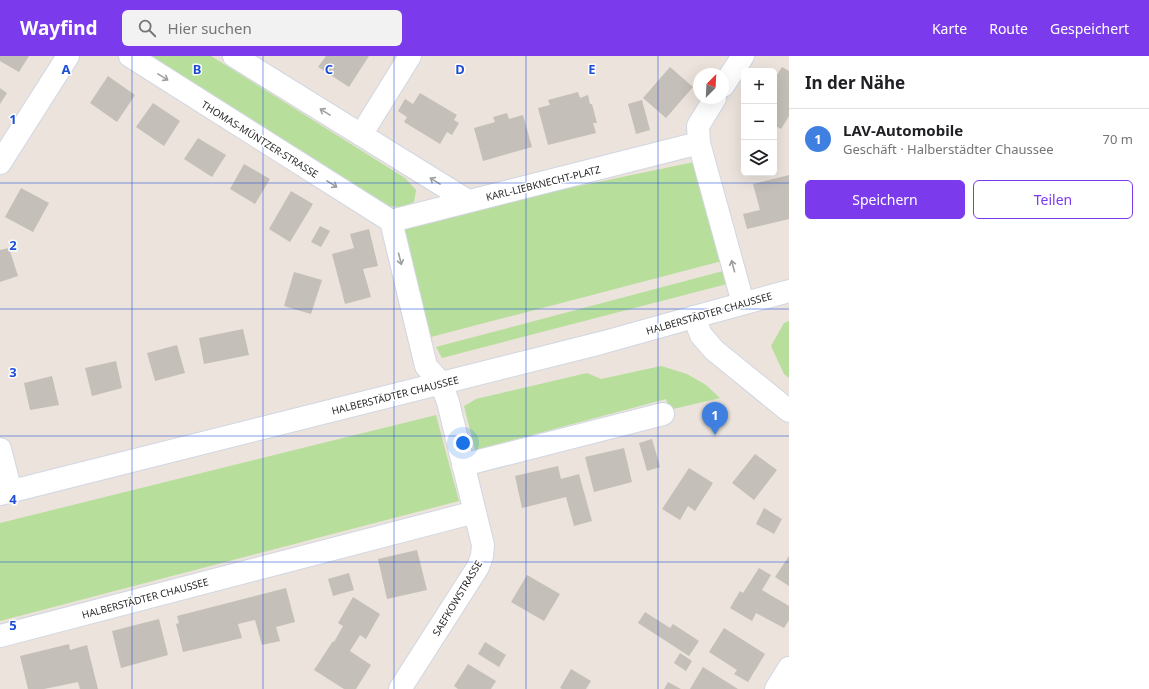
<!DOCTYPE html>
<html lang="de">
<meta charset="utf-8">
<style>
:root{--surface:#fff;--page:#f2f2f2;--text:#202124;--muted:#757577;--line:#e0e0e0;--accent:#7c3aed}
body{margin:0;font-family:"Noto Sans",sans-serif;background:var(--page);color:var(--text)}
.controls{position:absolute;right:12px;top:12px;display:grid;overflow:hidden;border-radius:6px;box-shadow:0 4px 16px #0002}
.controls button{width:36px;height:36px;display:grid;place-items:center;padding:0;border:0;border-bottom:1px solid var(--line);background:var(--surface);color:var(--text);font:20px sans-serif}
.compass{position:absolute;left:693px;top:12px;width:36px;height:36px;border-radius:50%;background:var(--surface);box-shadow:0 4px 16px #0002;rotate:24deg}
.you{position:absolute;left:463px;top:387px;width:14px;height:14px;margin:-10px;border:3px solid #fff;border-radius:50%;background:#1a73e8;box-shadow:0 0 0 6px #1a73e833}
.badge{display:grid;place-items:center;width:26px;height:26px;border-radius:50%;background:var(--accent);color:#fff;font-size:13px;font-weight:700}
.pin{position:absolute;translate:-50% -33px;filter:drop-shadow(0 1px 2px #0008)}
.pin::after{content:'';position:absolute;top:21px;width:14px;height:12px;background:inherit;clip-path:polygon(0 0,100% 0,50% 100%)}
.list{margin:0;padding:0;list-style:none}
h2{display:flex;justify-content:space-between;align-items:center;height:52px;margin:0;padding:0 16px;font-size:17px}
h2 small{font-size:13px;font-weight:400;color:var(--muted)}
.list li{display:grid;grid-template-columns:26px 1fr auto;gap:12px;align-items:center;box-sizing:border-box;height:60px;padding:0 16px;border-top:1px solid var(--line)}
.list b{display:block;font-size:15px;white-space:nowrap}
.list p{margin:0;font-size:13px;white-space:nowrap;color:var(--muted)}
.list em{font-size:13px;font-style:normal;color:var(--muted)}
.actions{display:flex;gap:8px;padding:12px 16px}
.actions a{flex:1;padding:9px 0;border:1px solid var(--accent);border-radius:6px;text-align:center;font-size:14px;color:var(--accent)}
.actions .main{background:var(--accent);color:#fff}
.icon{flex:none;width:22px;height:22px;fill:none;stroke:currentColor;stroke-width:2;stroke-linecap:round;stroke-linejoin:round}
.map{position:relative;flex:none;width:789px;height:633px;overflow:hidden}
header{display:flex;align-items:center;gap:24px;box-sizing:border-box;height:56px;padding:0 20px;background:var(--accent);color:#fff}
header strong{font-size:19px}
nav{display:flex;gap:22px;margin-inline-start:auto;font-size:14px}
.search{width:280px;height:36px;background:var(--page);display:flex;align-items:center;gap:10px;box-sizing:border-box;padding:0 14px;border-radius:6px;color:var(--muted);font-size:15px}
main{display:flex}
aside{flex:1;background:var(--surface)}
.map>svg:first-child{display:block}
.green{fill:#b7df9b}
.building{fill:#c4bfb8}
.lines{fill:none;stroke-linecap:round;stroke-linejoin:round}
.minor-casing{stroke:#d1d6e2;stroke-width:24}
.tertiary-casing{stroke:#d1d6e2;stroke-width:24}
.secondary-casing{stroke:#d1d6e2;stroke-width:24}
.minor{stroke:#fff;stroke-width:22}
.tertiary{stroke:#fff;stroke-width:22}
.secondary{stroke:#fff;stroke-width:22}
.oneway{stroke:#9f9f9f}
.grid{fill:none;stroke:#1d4ed8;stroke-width:1;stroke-opacity:0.55}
.labels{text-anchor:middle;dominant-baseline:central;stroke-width:3;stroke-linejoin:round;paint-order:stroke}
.street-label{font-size:10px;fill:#2a2a2a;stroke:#fff}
.grid-label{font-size:13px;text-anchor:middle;font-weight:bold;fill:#1d4ed8;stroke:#fff;stroke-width:3;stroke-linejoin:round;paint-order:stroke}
</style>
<header>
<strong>Wayfind</strong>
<div class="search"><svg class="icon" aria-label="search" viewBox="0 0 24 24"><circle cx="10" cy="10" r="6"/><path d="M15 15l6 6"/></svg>Hier suchen</div>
<nav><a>Karte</a><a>Route</a><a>Gespeichert</a></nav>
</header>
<main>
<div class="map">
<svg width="789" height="633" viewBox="0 0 789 633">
<rect width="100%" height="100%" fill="#ebe3dc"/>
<path class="green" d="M148,0h63l194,122 11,12 -2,12 -13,5 -14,-1z
M699,105l23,100 -291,76 -29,-114z
M723,215l4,13 -285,74 -6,-11z
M789,265v57l-5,-4 -13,-28 13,-23z
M661,310l26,8 19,11 14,13 -51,12 -3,-11 -191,51 -11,-44 12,-7 111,-26 14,6z
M436,359l23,86 -459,120v-98z"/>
<path class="building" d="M0,0h29l-10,16 -19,-11z
M326,0h43l-20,31 -31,-20z
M670,11l23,20 -27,31 -23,-20z
M782,11l7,4v45l-8,13 -7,-4v-48l1,1z
M108,20l27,19 -18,27 -27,-19z
M0,32l7,5 -7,11z
M578,36l2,6 8,-3 2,9h2l5,19h-4l3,10 -48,12 -10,-37 12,-3 -2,-5z
M420,37l37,22 -3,5 5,3 -7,12 -5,-3 -7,12 -36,-22 3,-5 -9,-6 7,-12 8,5z
M642,44l8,30 -14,4 -8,-30z
M153,47l27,18 -16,25 -28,-19z
M507,57l2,6 14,-4 9,32 -49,14 -9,-33 21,-6 -2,-5z
M198,82l28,17 -14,22 -28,-18z
M244,108l26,15 -15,25 -25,-15z
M789,119v44l-42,10 -4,-15 17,-4 -7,-26z
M21,132l28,15 -16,29 -28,-15z
M291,135l22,13 -23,38 -21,-13z
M320,170l10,5 -9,16 -10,-5z
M369,173l9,37 -15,3 8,28 -26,7 -13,-50 22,-6 -4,-14z
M9,192l9,28 -18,6v-32z
M294,216l28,8 -11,34 -27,-8z
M243,273l6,26 -45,9 -5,-26z
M177,289l8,28 -30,8 -8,-28z
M116,305l6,27 -30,8 -7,-28z
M52,320l7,29 -29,5 -6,-27z
M652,383l8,28 -13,4 -8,-28z
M624,392l8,34 -38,10 -9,-35z
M755,398l22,16 -23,30 -22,-17z
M558,410l3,13 18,-5 13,47 -18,5 -8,-29 -44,11 -7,-32z
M689,412l24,15 -18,28 -7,-5 -8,14 -18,-11z
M764,452l18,11 -8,15 -18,-10z
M417,494l10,40 -40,9 -9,-40z
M789,500v30l-14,-9z
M759,512l12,7 -9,15 27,16v14l-5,8 -28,-15 -4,8 -22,-13 10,-17 3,2z
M349,517l5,17 -21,6 -5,-17z
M527,519l33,19 -16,27 -33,-19z
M286,532l9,34 -19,5 4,14 -18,4 -7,-25 -17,4 4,14 -59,14 -7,-28 3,-1 -2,-7z
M353,541l27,17 -14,25 -6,-4 -10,16 21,14 -15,24h-12l-30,-19 19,-29 1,1 9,-16 -5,-3z
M645,556l25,16 3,-4 26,17 -10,15 -51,-33z
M159,563l9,36 -47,13 -9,-37z
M724,572l41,26 -17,28 -14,-8 3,-4 -28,-18z
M485,586l21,13 -7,12 -21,-13z
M69,588l1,6 17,-5 11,44h-18l-2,-7 -34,7h-16l-8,-33z
M680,597l12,8 -6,10 -12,-8z
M468,608l28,17 -5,8h-33l-4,-3z
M703,611l35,22h-48z
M571,613l20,12 -5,8h-24l-2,-1z
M668,626l13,7h-17z"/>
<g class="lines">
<defs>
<path id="minor" d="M130,0l261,165
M234,0l234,145
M723,30l20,-30
M715,42l-17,28 1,17 44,160
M361,79l49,-79
M0,107l68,-107
M391,165l35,145 15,17 7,19 35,143 -1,11 -4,11 -78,122
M391,165l308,-78
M0,393l11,43
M463,409l200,-51
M0,580l475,-124
M776,633l13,-21"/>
<path id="tertiary" d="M694,261l95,-26"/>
<path id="secondary" d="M0,438l601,-151 93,-26 7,18 13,15 75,61"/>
</defs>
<use href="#minor" class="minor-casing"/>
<use href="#tertiary" class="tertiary-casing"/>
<use href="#secondary" class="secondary-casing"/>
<use href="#minor" class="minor"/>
<use href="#tertiary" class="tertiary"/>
<use href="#secondary" class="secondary"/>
</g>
<defs><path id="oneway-shaft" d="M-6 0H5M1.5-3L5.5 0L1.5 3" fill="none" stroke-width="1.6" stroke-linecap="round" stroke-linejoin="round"/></defs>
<g class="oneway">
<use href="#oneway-shaft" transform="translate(163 21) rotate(32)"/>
<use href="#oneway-shaft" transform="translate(325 56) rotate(-148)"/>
<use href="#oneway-shaft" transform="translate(435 125) rotate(-148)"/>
<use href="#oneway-shaft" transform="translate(332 128) rotate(32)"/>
<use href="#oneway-shaft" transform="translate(400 203) rotate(76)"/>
<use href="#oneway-shaft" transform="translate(733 210) rotate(-105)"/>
</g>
<path class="grid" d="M132,0v633M263,0v633M394,0v633M526,0v633M658,0v633M0,127h789M0,253h789M0,380h789M0,506h789"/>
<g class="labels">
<g class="street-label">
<text transform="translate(260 83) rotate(32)">THOMAS-MÜNTZER-STRASSE</text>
<text transform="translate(543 127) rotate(-14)">KARL-LIEBKNECHT-PLATZ</text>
<text transform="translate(709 257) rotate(-16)">HALBERSTÄDTER CHAUSSEE</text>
<text transform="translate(395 339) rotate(-14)">HALBERSTÄDTER CHAUSSEE</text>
<text transform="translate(145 542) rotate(-15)">HALBERSTÄDTER CHAUSSEE</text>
<text transform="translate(457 542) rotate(-59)">SAEFKOWSTRASSE</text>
</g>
</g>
<g class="grid-label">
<text x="66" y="18">A</text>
<text x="197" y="18">B</text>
<text x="329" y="18">C</text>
<text x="460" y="18">D</text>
<text x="592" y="18">E</text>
<text x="13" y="68">1</text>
<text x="13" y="194">2</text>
<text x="13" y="321">3</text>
<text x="13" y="448">4</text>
<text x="13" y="574">5</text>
</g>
</svg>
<div class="controls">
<button>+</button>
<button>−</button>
<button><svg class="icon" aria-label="layers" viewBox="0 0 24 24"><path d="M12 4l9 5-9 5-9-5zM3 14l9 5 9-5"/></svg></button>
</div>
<svg class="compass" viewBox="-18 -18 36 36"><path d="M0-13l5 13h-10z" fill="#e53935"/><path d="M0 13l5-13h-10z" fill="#757577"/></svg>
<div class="you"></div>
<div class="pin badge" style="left:715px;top:379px;background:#3f7fe0">1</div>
</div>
<aside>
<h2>In der Nähe<small></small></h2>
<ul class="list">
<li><span class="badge" style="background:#3f7fe0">1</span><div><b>LAV-Automobile</b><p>Geschäft · Halberstädter Chaussee</p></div><em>70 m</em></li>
</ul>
<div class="actions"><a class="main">Speichern</a><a>Teilen</a></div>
</aside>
</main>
